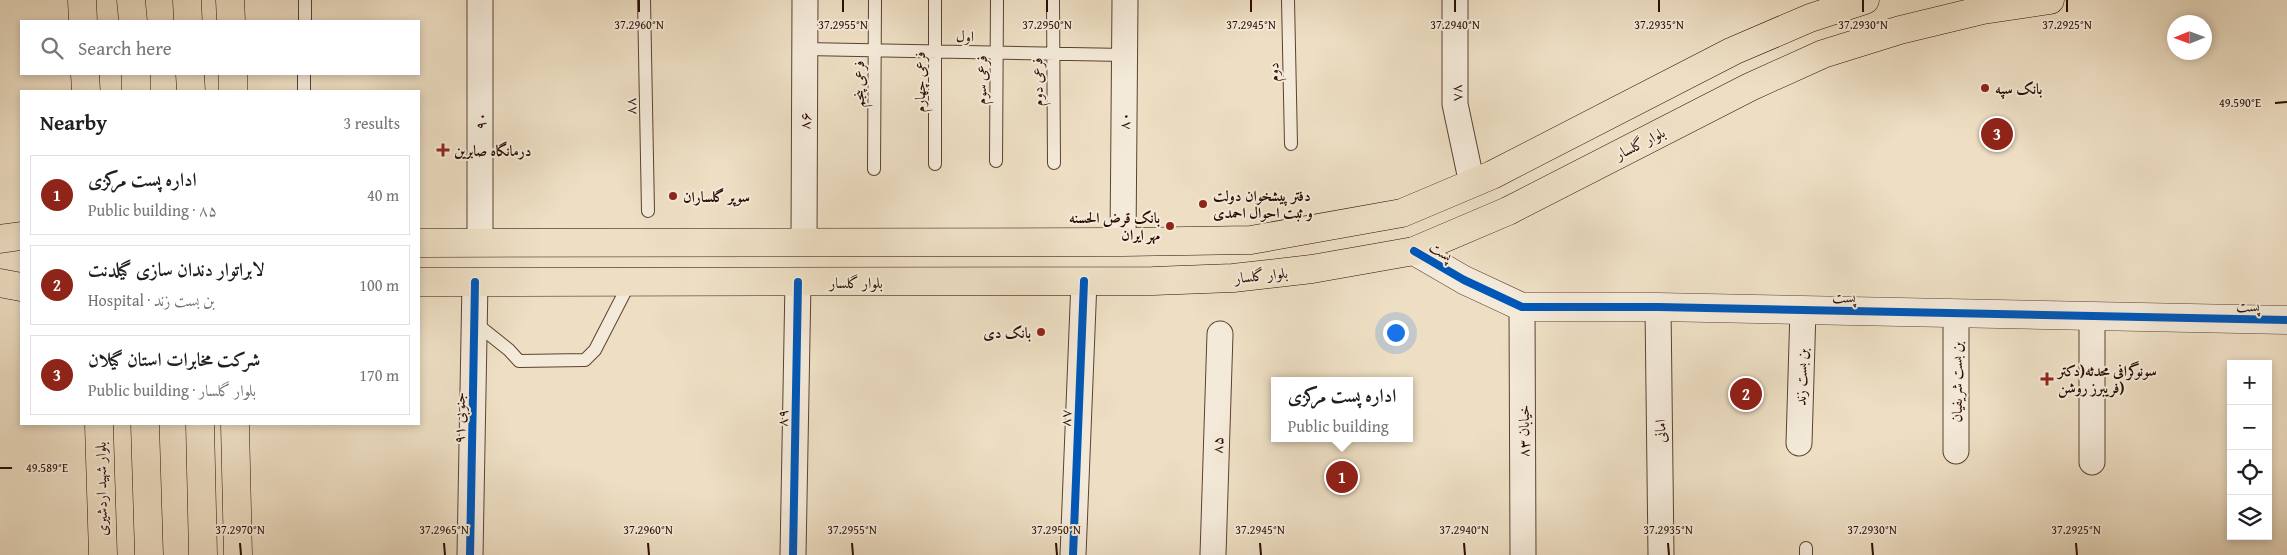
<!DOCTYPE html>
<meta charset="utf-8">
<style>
:root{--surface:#fff;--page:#f6f6f6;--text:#202124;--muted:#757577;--line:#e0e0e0;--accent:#8f2418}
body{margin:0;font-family:"Gentium Book Plus",Amiri,serif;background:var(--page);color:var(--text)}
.controls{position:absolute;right:15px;bottom:15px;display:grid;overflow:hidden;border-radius:0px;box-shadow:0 2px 8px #0003}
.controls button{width:45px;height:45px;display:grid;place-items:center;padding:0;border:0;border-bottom:1px solid var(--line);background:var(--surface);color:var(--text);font:25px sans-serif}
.compass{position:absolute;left:2167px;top:15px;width:45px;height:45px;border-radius:50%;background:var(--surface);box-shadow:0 2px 8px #0003;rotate:269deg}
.you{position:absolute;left:1395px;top:332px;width:18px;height:18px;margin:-12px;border:4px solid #fff;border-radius:50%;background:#1a73e8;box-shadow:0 0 0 8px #1a73e833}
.badge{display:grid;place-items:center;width:32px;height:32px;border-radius:50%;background:var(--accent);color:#fff;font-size:16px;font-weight:700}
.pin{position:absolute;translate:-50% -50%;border:2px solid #fff;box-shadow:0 1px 5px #0006}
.popup{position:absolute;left:1271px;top:377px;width:142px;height:65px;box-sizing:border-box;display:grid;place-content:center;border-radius:0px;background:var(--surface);filter:drop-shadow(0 1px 4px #0005);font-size:16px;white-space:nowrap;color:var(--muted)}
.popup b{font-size:19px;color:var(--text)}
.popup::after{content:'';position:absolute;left:50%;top:100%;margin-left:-10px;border:10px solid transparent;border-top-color:var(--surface)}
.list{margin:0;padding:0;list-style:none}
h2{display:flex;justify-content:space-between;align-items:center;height:65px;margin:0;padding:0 20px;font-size:21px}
h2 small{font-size:16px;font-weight:400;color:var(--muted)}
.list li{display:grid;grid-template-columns:32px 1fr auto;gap:15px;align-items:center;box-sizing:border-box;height:80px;margin:0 10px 10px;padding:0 10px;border:1px solid var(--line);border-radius:0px}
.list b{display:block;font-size:19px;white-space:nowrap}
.list p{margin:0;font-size:16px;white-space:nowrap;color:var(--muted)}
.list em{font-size:16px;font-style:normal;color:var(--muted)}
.icon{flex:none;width:28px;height:28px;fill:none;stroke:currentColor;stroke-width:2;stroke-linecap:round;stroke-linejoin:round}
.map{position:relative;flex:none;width:2287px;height:555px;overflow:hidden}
.search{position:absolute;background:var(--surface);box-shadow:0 2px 8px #0003;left:20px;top:20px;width:400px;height:55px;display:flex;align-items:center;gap:12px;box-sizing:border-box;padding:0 18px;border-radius:0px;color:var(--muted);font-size:19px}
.panel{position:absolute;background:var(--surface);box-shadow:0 2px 8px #0003;left:20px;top:90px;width:400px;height:335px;border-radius:0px}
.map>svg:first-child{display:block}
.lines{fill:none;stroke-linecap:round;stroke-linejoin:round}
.service-casing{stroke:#5c4132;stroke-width:14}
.minor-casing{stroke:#5c4132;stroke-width:27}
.tertiary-casing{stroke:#5c4132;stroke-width:29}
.primary-casing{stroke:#2b0c02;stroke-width:29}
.trunk-casing{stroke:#2b0c02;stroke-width:29}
.service{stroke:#f4ead9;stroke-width:12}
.minor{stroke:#f4ead9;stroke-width:25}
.tertiary{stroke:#f4ead9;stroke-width:28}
.primary{stroke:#eedfc4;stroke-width:28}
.trunk{stroke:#eedfc4;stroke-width:28}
.cycleway-casing{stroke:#f4ead9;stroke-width:11}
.cycleway{stroke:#0057b8;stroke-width:8}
.ticks{fill:none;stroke:#2b0c02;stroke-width:2}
.poi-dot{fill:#8f2418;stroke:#f4ead9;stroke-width:2}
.labels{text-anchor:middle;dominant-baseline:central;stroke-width:4;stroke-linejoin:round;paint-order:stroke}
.street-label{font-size:15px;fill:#2b0c02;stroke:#f4ead9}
.poi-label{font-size:15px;font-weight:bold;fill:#2b0c02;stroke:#f4ead9;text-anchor:start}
.ticks-label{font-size:12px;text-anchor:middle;fill:#2b0c02;stroke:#f4ead9;stroke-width:4;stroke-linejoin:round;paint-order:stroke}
</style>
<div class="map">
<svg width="2287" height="555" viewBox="0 0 2287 555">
<rect width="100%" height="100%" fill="#eedfc4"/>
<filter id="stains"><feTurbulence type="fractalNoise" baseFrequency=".004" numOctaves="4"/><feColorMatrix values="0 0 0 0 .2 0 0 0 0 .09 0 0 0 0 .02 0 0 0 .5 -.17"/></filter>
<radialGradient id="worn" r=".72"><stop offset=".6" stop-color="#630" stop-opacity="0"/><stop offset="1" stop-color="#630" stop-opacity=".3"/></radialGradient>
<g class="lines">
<defs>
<path id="service" d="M644,0l4,211
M1053,0l1,163
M1288,0l3,144
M305,21v-21
M805,49l320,6
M304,91v-17
M996,161l1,-161
M935,164v-164
M874,169l1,-169
M474,322l35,28 10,11 66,-1 10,-10 35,-68
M1806,548v7"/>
<path id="minor" d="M1455,0v104l17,80
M480,242v-242
M804,242l1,-242
M1123,242l2,-242
M1522,307l1,248
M1658,307l3,248
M1799,443l4,-133
M1956,451v-138
M2092,462v-145
M470,555l5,-273
M793,555l5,-273
M1073,555l11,-274
M1213,555l7,-221"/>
<path id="tertiary" d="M1414,251l50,29 58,27h136l629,13"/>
<path id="primary" d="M82,0l1,21
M230,0l1,21
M85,74l1,17
M233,74v17
M0,239l21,-3
M419,243l704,-1 128,-2 151,-27 90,-38 241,-124 77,-33 55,-18
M419,282l734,-1 80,-3 79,-9 102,-18 94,-40 242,-124 73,-33 77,-24 83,-20 67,-10
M0,283l21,4
M99,424l4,131
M235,424l3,131"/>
<path id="trunk" d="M131,0l2,21
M187,0l1,21
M136,74v17
M190,74l1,17
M145,424l4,131
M200,424l3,131"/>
</defs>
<use href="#service" class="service-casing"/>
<use href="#minor" class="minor-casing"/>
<use href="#tertiary" class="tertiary-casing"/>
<use href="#primary" class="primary-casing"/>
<use href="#trunk" class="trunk-casing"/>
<use href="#service" class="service"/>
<use href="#minor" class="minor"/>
<use href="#tertiary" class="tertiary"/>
<use href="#primary" class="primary"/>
<use href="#trunk" class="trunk"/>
<defs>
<path id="cycleway" d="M1414,251l50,29 58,27h136l629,13
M470,555l5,-273
M793,555l5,-273
M1073,555l11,-274"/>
</defs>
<use href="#cycleway" class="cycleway-casing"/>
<use href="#cycleway" class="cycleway"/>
</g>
<path class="ticks" d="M639,0v12M843,0v12M1047,0v12M1251,0v12M1455,0v12M1659,0v12M1863,0v12M2067,0v12M2275,103l12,-1M0,468h12M240,543l1,12M444,543l1,12M648,543l1,12M852,543l1,12M1056,543l1,12M1260,543l1,12M1464,543l1,12M1668,543l1,12M1872,543l1,12M2076,543l1,12"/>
<g class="poi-dot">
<circle cx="1985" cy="88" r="5"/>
<path d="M440.5 142.5h5v5h5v5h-5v5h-5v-5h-5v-5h5z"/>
<circle cx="673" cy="196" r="5"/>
<circle cx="1203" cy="204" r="5"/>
<circle cx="1170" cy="226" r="5"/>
<circle cx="1041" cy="332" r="5"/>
<path d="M2044.5 371.5h5v5h5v5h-5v5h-5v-5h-5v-5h5z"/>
</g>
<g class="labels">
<g class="street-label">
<text transform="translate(965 36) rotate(1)">اول</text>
<text transform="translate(1273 72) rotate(-91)">دوم</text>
<text transform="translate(981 80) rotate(-89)">فرعی سوم</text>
<text transform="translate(919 82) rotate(-90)">فرعی چهارم</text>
<text transform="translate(1037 82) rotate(-91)">فرعی دوم</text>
<text transform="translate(858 84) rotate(-90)">فرعی پنجم</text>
<text transform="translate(1456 93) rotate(-92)">۷۸</text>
<text transform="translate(630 106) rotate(-91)">۸۸</text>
<text transform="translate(480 121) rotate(-90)">۹۰</text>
<text transform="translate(804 121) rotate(-90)">۸۶</text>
<text transform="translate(1124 121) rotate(-89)">۸۰</text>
<text transform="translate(1640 143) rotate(-27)">بلوار گلسار</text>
<text transform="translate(1441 251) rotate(31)">پست</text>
<text transform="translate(1261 275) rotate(-6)">بلوار گلسار</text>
<text x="856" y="282">بلوار گلسار</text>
<text transform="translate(1844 297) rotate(1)">پست</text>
<text transform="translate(2248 306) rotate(1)">پست</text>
<text transform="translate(1801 377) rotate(-88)">بن بست زند</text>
<text transform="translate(1956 382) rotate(-90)">بن بست شریفیان</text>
<text transform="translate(459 418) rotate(-89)">۹۱ جنوبی</text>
<text transform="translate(782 418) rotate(-89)">۸۹</text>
<text transform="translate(1065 418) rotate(-88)">۸۷</text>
<text transform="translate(1523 431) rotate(-90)">خیابان ۸۳</text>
<text transform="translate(1660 431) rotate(-91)">امانی</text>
<text transform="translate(1217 445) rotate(-88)">۸۵</text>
<text transform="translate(101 489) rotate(-91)">بلوار شهید اردشیری</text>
</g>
<g class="poi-label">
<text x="1995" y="88">بانک سپه</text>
<text x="454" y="150">درمانگاه صابرین</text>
<text x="1213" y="195">دفتر پیشخوان دولت<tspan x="1213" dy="17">و ثبت احوال احمدی</tspan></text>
<text x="683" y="196">سوپر گلساران</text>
<text x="1160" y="217" text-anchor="end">بانک قرض الحسنه<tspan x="1160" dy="17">مهر ایران</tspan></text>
<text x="1031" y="332" text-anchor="end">بانک دی</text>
<text x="2058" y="370">سونوگرافی محدثه(دکتر<tspan x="2058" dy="17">فریبرز روشن)</tspan></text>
</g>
</g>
<g class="ticks-label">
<text x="639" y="29">37.2960°N</text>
<text x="843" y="29">37.2955°N</text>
<text x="1047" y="29">37.2950°N</text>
<text x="1251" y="29">37.2945°N</text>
<text x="1455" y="29">37.2940°N</text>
<text x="1659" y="29">37.2935°N</text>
<text x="1863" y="29">37.2930°N</text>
<text x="2067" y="29">37.2925°N</text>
<text x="2240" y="107">49.590°E</text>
<text x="47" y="472">49.589°E</text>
<text x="240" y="534">37.2970°N</text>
<text x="444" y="534">37.2965°N</text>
<text x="648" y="534">37.2960°N</text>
<text x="852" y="534">37.2955°N</text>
<text x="1056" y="534">37.2950°N</text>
<text x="1260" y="534">37.2945°N</text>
<text x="1464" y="534">37.2940°N</text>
<text x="1668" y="534">37.2935°N</text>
<text x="1872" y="534">37.2930°N</text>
<text x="2076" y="534">37.2925°N</text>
</g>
<rect width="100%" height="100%" filter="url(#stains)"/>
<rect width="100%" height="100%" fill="url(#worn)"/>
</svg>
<div class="controls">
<button>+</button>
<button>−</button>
<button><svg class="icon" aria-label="locate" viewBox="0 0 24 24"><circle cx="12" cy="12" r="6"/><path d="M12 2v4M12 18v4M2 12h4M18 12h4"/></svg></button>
<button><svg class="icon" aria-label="layers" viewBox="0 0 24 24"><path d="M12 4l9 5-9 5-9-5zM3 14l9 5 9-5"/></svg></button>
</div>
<svg class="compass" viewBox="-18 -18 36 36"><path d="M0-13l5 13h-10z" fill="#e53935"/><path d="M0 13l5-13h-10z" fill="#757577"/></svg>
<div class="you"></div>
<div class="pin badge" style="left:1342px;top:477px">1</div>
<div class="popup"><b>اداره پست مرکزی</b>Public building</div>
<div class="pin badge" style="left:1746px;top:394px">2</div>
<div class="pin badge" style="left:1997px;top:134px">3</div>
<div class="search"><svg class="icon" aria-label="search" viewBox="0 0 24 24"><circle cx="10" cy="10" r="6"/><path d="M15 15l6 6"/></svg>Search here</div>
<section class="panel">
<h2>Nearby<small>3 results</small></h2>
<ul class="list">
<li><span class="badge">1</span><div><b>اداره پست مرکزی</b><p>Public building · ۸۵</p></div><em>40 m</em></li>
<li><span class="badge">2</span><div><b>لابراتوار دندان سازی گیلدنت</b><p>Hospital · بن بست زند</p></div><em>100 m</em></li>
<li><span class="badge">3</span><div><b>شرکت مخابرات استان گیلان</b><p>Public building · بلوار گلسار</p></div><em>170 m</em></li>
</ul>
</section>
</div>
